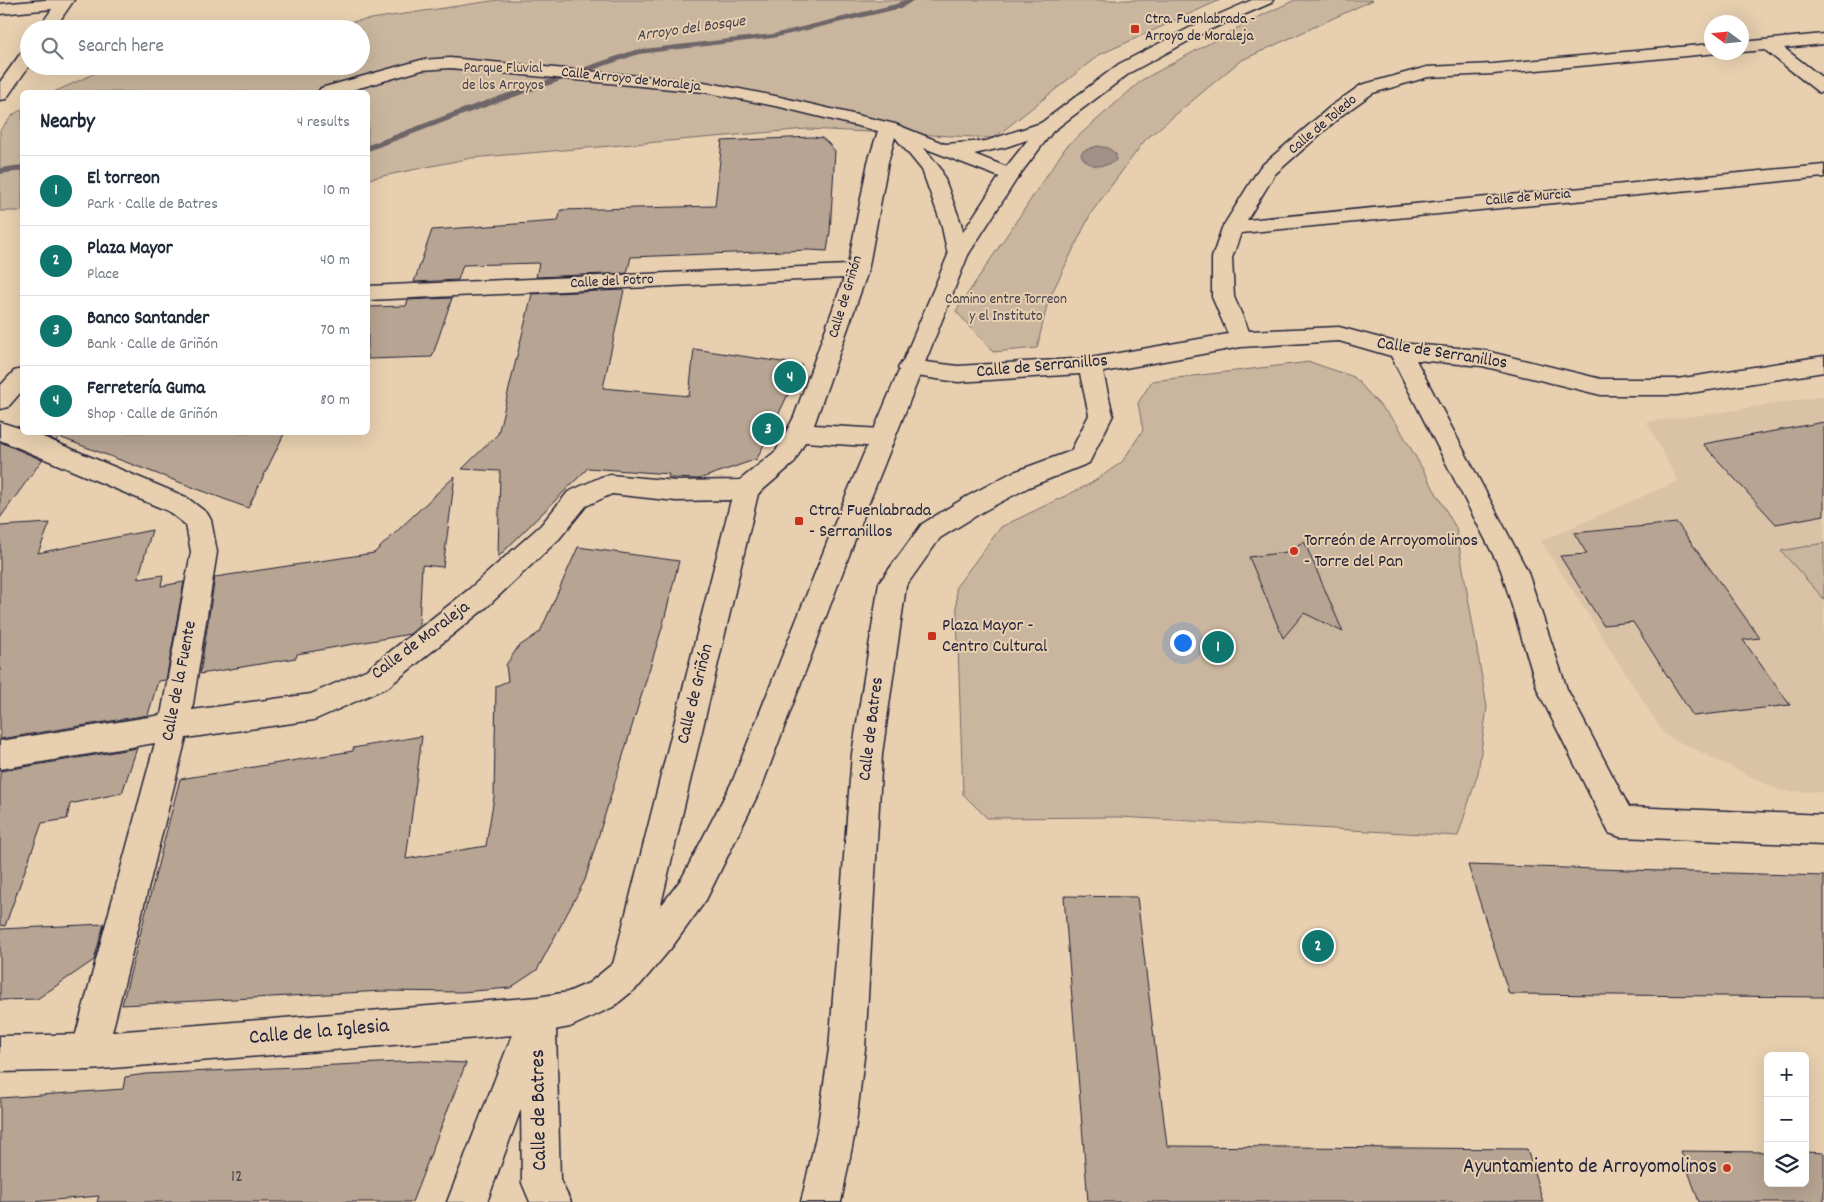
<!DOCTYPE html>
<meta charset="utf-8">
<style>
:root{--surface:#fff;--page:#f2f2f3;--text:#1f2937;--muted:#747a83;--line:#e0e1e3;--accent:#0f766e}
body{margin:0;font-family:Dekko,sans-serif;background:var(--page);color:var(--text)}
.controls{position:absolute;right:15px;bottom:15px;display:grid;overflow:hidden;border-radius:8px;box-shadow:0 5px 20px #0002}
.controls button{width:45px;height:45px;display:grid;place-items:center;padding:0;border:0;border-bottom:1px solid var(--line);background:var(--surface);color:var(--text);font:25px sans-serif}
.compass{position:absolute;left:1704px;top:15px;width:45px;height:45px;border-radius:50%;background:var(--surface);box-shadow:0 5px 20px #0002;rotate:285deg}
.you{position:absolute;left:1182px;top:642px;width:18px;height:18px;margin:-12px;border:4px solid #fff;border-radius:50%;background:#1a73e8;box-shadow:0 0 0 8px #1a73e833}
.badge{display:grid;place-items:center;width:32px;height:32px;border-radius:50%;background:var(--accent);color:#fff;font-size:16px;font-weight:700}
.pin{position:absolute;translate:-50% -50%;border:2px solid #fff;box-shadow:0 1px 5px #0006}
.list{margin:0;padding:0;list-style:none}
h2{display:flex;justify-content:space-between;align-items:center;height:65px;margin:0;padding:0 20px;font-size:21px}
h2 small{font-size:16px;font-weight:400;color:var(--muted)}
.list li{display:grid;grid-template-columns:32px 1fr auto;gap:15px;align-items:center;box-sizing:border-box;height:70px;padding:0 20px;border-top:1px solid var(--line)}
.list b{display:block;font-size:19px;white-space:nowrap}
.list p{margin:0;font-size:16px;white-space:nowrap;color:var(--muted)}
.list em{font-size:16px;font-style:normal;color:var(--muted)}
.icon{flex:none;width:28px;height:28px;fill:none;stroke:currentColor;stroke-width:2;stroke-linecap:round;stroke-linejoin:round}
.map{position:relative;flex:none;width:1824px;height:1202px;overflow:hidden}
.search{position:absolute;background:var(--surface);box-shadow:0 5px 20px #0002;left:20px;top:20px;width:350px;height:55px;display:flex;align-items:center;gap:12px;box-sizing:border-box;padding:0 18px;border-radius:28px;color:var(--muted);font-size:19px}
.panel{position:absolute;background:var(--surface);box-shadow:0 5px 20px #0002;left:20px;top:90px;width:350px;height:345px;border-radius:8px}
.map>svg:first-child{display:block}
.built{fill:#d9c2a6}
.green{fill:#cab69e;stroke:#766c6c}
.water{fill:#a19186;stroke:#6e6568}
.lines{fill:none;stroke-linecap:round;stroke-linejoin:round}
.stream{fill:#6e6568;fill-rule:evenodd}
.building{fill:#b7a492;stroke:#22223b}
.minor-casing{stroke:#22223b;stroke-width:3}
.primary-casing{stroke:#22223b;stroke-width:3}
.minor{fill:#e7cfaf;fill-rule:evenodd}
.primary{fill:#e7cfaf;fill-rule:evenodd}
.poi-dot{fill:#c8321e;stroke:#e7cfaf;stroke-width:2}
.labels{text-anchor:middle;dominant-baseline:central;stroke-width:4;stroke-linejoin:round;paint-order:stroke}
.far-poi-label{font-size:15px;fill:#22223b;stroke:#e7cfaf;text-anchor:start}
.far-park-label{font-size:15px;fill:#44404f;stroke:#e7cfaf}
.far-street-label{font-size:15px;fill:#22223b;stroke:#e7cfaf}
.far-water-label{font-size:16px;font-style:italic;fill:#423e4e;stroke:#e7cfaf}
.street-label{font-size:18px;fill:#22223b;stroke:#e7cfaf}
.poi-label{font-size:18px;fill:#22223b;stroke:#e7cfaf;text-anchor:start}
.near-number-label{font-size:18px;fill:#474251}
.near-street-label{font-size:21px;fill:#22223b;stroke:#e7cfaf}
.near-poi-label{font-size:21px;fill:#22223b;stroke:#e7cfaf;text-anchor:end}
</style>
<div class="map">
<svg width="1824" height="1202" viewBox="0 0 1824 1202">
<rect width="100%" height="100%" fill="#e7cfaf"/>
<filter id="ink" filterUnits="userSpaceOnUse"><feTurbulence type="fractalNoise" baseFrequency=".02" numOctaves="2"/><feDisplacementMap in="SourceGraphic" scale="10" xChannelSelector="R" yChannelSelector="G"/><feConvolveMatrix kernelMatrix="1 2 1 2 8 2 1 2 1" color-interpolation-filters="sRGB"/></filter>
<g filter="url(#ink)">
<path class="built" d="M1824,396v396l-43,-1 -116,-56 -124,-194 137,-60 -31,-59 77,-10z"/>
<path class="green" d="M498,0h722l-121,55 -105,83 -187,-9 -336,29 -103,21v-87h-314l57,-26h250v-37h-57z
M1295,0h78l-133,61 -95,79 -54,73 -43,88 -11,47 -44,4 -37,-41 110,-164 76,-67 110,-60z
M22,109v102h-22v-81l13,-15z
M1310,362l44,15 43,47 59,104 31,179 -9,66 -20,63 -338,-19 -133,1 -24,-24 -7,-207 45,-60 89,-43 32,-22 21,-32 -5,-27 14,-22z
M1824,543v56l-43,-48z"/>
<path class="water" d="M1097,146l11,2 8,6v6c-11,9 -30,8 -35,-6l2,-3z"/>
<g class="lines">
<path class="stream" d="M904,0h10l-12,8 -129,30 -134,16 -168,58 -103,39v-6l97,-37 170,-58 138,-16 123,-30z
M22,165v6l-22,3v-6z"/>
</g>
<path class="building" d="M812,137l10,1 6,5 7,8 -5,81 -3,19 -18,-1 -178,7 -4,16 -91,4 3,-14 -76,2 -5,15 -44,2 18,-52 126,-9 3,-11 154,-4 7,-65z
M624,290l-21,98 86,8 5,-47 108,16 -45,94 -58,20 -31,-1 1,-4 -81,-6 -90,89 2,-86 -38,-2 36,-35 34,-140z
M452,298l-20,59 -64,2v-52l38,-1 2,-6z
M1824,422v93l-48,9 -73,-80z
M37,432h248l-37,76 -189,-71 -3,4z
M0,442l42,18 -42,58z
M455,476l-12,91 -21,-2 -3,61 -9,8 -113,20 -1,4 -96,16 15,-97 159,-24z
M50,523l-12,30 114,-23 -14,49 25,-4 -2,11 23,-4 -18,98 -8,1 -10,34 -148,24v-213z
M1677,523l83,115 -17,2 47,65 -97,11 -60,-94 -30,3 -43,-69 27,-2 -13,-21z
M1304,541l39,91 -39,-19 -21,25 -34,-81 38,-5z
M578,547l101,14 -17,67 -77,252 -48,90 -27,18 -49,4 -78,-1 -261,14 58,-226 173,-28v-3l69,-12 -16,123 80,-13 8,-49 2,-111 12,-5 -2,-16 12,-18 22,-15z
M137,748l-15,45 -52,11 -3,15 -25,4 -37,103 -5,-1v-154z
M1468,865l356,11v121l-315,-3z
M1064,896l73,1 30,249 360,3 16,53h-455z
M104,924l-10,36 -57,39 -37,1v-71z
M421,1061l45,2 -54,139h-315l2,-6 -67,6h-32v-104l123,-9 2,-12 21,-3z
M1681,1151l87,1v31h37v-31l19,1v49h-125z"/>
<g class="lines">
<defs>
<path id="minor" d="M45,0h29l-20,29h-16l14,-20 -52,5v-10z
M1824,34v10l-40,4 40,31v14l-6,-1 -53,-42 -23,2v-10z
M1712,44v8l6,1 -225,21 -65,3 -55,16 -31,22 -67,59 -28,46 577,-55v12l-583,56 -9,25 2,39 15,34 90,-4 60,16 83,7 119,29h76l147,-23v16l-147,23h-76l-119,-29 -66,-6 111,210 40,119 62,118 195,8v30l-204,-8 -11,-4 -71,-142 -37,-121 -110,-214 -52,-15 -98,6 -138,25 10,43 -24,48 -60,24 -45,24 -44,27 -34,48 -24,168 -17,295 -10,83 -14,70h-40l16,-70 12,-83 23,-295 27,-171 43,-59 44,-27 45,-24 60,-22 18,-36 -9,-41 -122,8 -56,-8 -4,-6 4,-6 8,-2 48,6 132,-8 138,-24 -16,-37v-39l10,-30 38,-61 70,-60 31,-22 66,-18 66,-3z
M29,49v17l-23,33 -6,1v-18l23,-32z
M450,58l254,24 76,15 115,27 50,20 41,-3 61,-20 6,2 3,4 -3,4 -47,16 -32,7 43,17 3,4 -3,4 -7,2 -86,-33 17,21 20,54 7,32 -3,5 -7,1 -7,-1 -3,-5 -7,-32 -19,-53 -27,-33 -7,25 -20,109 -54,154 68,4 9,3 3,6 -3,6 -9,3 -77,-5 -11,21 -36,31 -113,478 -5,12 -12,5 -12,-5 -5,-12 120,-472 -55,1 -64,-7 -26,12 -27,33 -71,67 -100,81 -74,33 -128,18 -79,314 -5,13 -13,5 -13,-5 -5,-13 84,-309 -155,26v-28l161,-26 30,-163 -5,-27 -18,-14 -168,-71v-18l22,7v3h9l155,65 21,16 4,7 6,32 -25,158 119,-16 57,-25 100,-79 73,-65 27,-33 33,-15 9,-2 66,6 64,-1 36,-29 18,-34 50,-139 -476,22v-14l480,-21 20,-103 10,-31 -98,-24 -76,-15 -254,-24 -28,2 -77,22h-27l3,-4 100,-28z
M22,369v22l-14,16 -8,2v-23l14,-15z
M538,997l13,5 5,13 -3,7 3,7 4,151 11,22h-41l-8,-19 -1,-74 -34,93h-40l78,-200z"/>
<path id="primary" d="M1252,0h21l-2,3 -62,27 -78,42 -78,59 -35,46 -50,78 -100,250 -106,281 -56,114 -34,47 -32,38 -27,22 -43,20 -32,6 -449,37 -89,2v-36l89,-2 449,-37 30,-5 21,-9 27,-22 32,-38 34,-45 51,-98 109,-275 106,-250 55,-84 38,-48 78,-59 78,-40z"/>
</defs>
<use href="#minor" class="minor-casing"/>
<use href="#primary" class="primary-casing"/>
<use href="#minor" class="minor"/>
<use href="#primary" class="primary"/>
</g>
</g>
<g class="poi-dot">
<rect x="1130" y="24" width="10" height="10" rx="2.5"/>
<rect x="794" y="516" width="10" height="10" rx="2.5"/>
<circle cx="1294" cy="551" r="5"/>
<rect x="927" y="631" width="10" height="10" rx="2.5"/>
<circle cx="1727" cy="1168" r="5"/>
</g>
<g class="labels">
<g class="far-poi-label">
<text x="1145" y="20">Ctra. Fuenlabrada -<tspan x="1145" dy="17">Arroyo de Moraleja</tspan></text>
</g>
<g class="far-park-label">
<text x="503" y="69">Parque Fluvial<tspan x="503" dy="17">de los Arroyos</tspan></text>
<text x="1006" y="300">Camino entre Torreon<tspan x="1006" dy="17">y el Instituto</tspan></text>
</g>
<g class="far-street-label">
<text transform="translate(631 80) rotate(6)">Calle Arroyo de Moraleja</text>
<text transform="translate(1323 125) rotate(-40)">Calle de Toledo</text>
<text transform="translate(1528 198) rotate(-5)">Calle de Murcia</text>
<text transform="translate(612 282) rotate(-3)">Calle del Potro</text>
<text transform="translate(846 297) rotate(-73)">Calle de Griñón</text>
</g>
<g class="far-water-label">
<text transform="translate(691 29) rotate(-8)">Arroyo del Bosque</text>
</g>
<g class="street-label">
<text transform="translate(1442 354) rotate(9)">Calle de Serranillos</text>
<text transform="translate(1042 367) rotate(-5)">Calle de Serranillos</text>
<text transform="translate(421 641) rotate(-37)">Calle de Moraleja</text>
<text transform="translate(180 681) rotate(-79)">Calle de la Fuente</text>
<text transform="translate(696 694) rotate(-76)">Calle de Griñón</text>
<text transform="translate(872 729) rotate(-83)">Calle de Batres</text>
</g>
<g class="poi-label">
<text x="809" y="511">Ctra. Fuenlabrada<tspan x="809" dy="21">- Serranillos</tspan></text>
<text x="1304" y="541">Torreón de Arroyomolinos<tspan x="1304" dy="21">- Torre del Pan</tspan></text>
<text x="942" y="626">Plaza Mayor -<tspan x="942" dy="21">Centro Cultural</tspan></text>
</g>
<g class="near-number-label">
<text x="237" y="1177">12</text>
</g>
<g class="near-street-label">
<text transform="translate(319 1033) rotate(-5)">Calle de la Iglesia</text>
<text transform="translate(540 1110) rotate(-91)">Calle de Batres</text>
</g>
<g class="near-poi-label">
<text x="1717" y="1168">Ayuntamiento de Arroyomolinos</text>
</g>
</g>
</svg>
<div class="controls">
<button>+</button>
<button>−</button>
<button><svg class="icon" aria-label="layers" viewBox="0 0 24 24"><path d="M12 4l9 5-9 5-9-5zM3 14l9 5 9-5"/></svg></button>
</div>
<svg class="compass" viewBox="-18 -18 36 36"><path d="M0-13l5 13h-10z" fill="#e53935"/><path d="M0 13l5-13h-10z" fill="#747a83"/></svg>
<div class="you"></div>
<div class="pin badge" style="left:1218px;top:647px">1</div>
<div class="pin badge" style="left:1318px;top:946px">2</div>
<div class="pin badge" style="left:768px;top:429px">3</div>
<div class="pin badge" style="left:790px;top:377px">4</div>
<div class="search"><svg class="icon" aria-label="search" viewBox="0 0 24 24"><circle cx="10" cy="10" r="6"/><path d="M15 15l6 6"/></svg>Search here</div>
<section class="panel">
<h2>Nearby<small>4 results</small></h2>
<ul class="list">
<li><span class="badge">1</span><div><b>El torreon</b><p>Park · Calle de Batres</p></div><em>10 m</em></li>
<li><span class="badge">2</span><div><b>Plaza Mayor</b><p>Place</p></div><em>40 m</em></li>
<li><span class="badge">3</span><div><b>Banco Santander</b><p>Bank · Calle de Griñón</p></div><em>70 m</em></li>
<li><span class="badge">4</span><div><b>Ferretería Guma</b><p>Shop · Calle de Griñón</p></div><em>80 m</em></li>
</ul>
</section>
</div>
